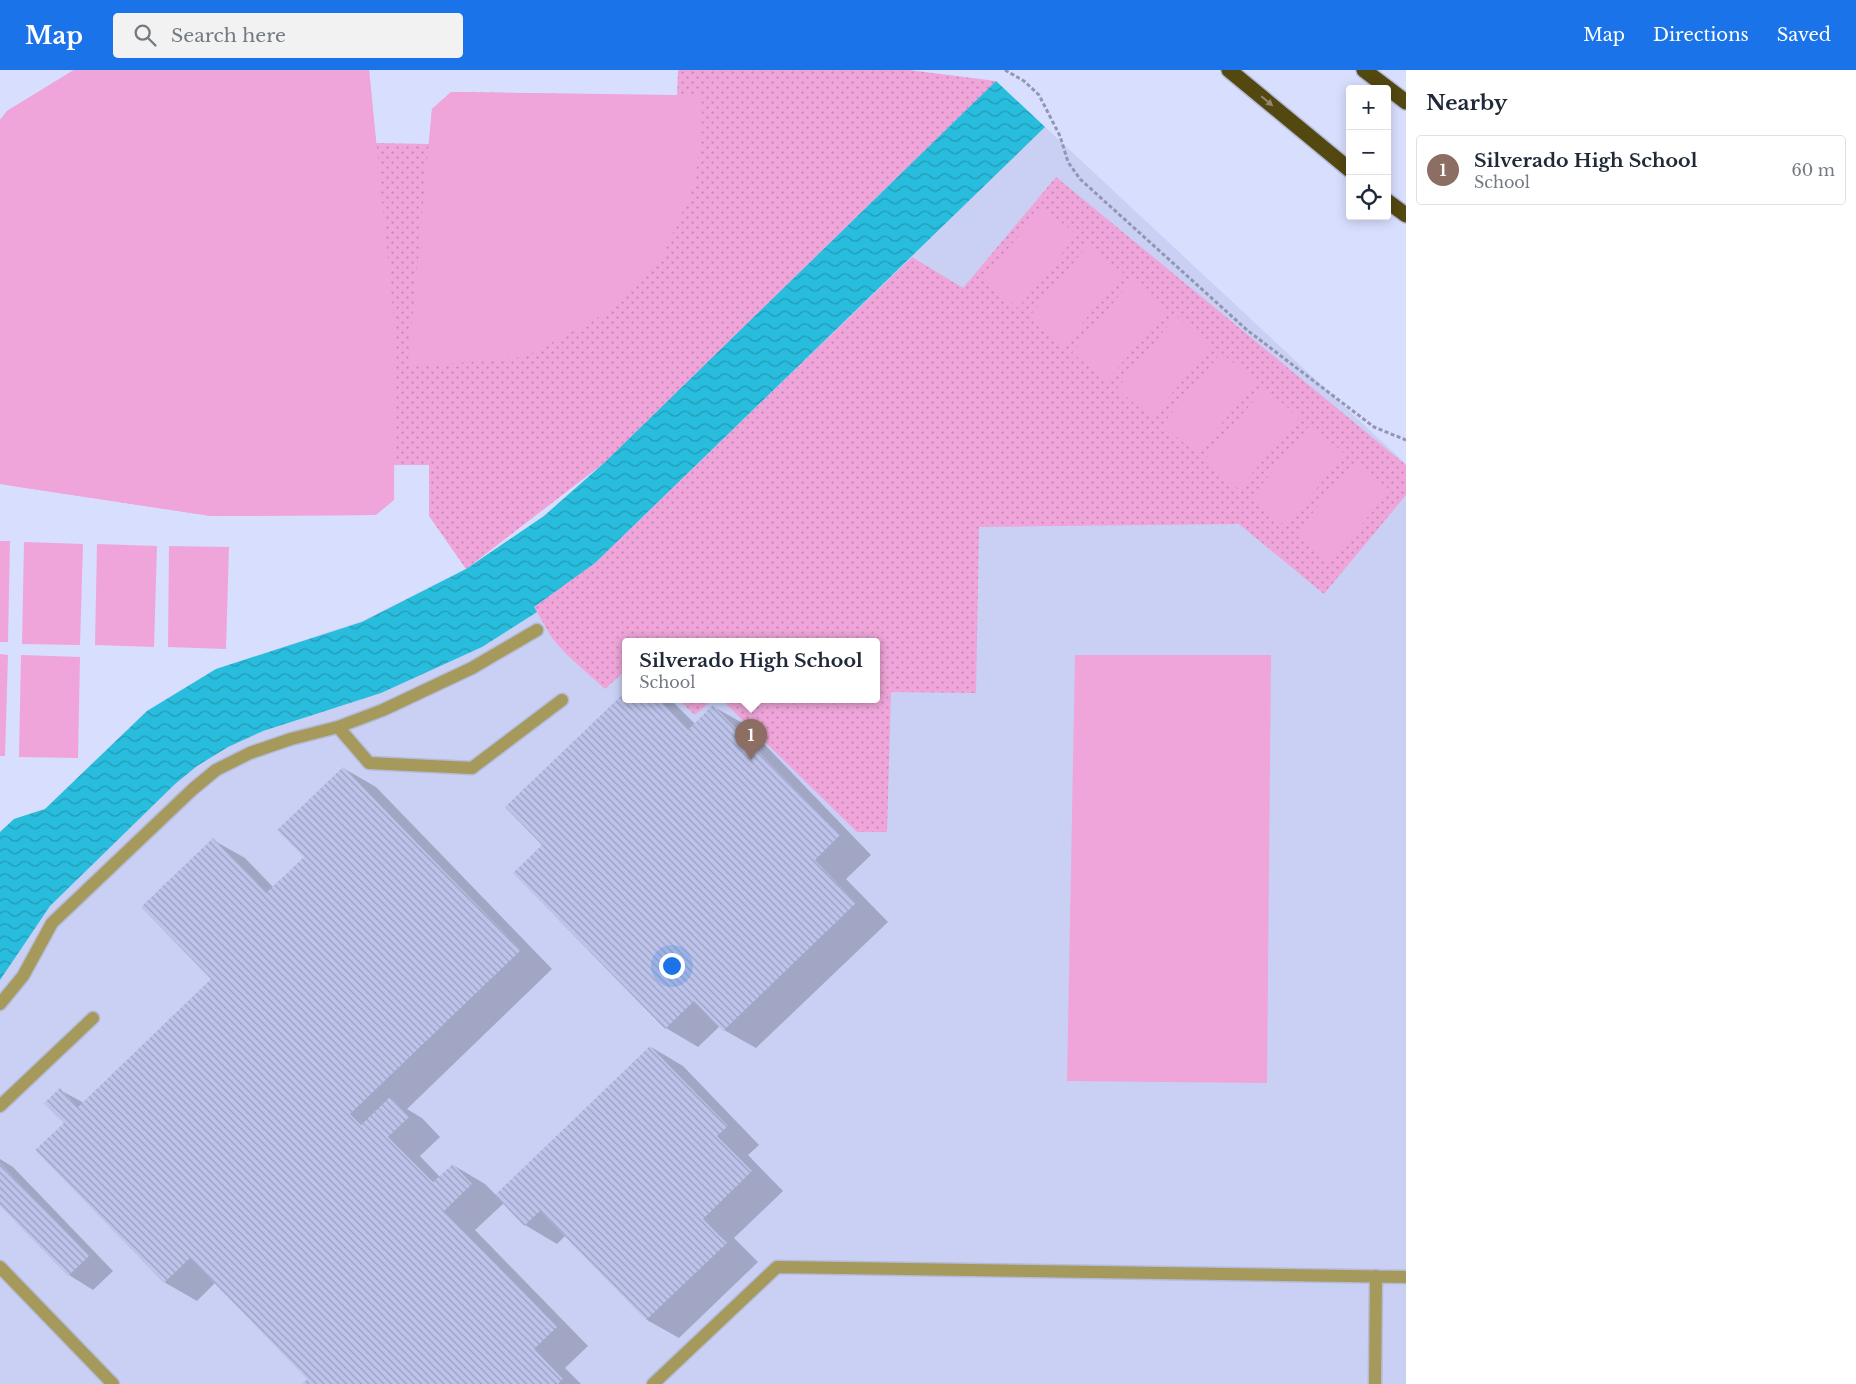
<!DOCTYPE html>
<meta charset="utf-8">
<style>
:root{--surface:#fff;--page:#f2f2f3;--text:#1f2937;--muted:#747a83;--line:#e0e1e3;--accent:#1a73e8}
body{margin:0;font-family:"Libre Baskerville",serif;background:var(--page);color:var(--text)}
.controls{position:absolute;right:15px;top:15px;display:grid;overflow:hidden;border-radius:5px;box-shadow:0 2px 12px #0003}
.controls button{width:45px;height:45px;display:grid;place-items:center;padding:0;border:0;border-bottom:1px solid var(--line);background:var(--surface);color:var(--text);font:25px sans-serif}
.you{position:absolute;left:671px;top:895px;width:18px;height:18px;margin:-12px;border:4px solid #fff;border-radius:50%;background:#1a73e8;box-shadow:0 0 0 8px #1a73e833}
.badge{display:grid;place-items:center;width:32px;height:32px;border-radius:50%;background:var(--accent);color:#fff;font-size:16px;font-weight:700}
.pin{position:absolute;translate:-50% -41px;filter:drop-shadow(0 1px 2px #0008)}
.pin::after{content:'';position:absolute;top:26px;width:18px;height:15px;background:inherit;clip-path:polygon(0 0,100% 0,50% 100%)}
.popup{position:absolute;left:622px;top:568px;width:258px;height:65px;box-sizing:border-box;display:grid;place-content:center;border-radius:5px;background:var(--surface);filter:drop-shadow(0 1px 4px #0005);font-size:16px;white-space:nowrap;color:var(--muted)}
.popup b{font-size:19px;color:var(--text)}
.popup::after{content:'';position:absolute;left:50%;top:100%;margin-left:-10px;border:10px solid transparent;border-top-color:var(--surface)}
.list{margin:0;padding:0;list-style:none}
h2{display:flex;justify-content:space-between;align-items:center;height:65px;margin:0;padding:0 20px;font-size:21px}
h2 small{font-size:16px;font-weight:400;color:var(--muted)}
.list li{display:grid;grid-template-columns:32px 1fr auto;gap:15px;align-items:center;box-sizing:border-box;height:70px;margin:0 10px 10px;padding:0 10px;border:1px solid var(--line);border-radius:5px}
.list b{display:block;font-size:19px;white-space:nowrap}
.list p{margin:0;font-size:16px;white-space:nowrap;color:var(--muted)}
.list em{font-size:16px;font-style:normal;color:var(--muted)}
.icon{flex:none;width:28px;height:28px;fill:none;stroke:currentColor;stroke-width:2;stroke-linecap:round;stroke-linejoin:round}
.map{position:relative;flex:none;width:1406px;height:1314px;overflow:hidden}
header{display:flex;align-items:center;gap:30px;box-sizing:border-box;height:70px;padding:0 25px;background:var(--accent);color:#fff}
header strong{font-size:24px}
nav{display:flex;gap:28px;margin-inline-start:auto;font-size:18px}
.search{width:350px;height:45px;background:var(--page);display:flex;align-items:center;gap:12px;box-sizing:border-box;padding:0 18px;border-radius:5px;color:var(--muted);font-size:19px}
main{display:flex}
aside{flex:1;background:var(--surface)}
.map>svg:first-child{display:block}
.built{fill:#c9d0f4;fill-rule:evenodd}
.green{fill:url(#green-dots)}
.pitch{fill:#efa5d9}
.water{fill:url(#water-waves)}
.shadow{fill:#0003}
.building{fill:url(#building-back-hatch)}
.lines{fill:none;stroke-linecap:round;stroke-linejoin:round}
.minor-casing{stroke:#b5bad7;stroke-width:15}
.highway-casing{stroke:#b5bad7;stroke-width:18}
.path{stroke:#9296af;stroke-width:3;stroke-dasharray:4 2.5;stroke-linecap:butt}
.minor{stroke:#a5995b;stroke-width:12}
.highway{stroke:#534810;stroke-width:15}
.oneway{fill:#8f8a6e}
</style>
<header>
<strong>Map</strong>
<div class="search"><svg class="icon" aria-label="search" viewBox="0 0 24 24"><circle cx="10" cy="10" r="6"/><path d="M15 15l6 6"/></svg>Search here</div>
<nav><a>Map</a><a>Directions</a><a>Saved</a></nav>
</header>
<main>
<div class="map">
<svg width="1406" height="1314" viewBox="0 0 1406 1314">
<defs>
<pattern id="green-dots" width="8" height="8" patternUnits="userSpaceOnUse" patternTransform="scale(1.25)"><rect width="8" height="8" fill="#efa5d9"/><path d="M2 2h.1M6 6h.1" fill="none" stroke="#c388b2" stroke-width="1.8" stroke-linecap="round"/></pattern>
<pattern id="water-waves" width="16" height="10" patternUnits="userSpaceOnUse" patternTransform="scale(1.25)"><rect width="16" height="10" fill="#28bcdd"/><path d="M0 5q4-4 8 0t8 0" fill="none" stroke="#239ab5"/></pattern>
<pattern id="building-back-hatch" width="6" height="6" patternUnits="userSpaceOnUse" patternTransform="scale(1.25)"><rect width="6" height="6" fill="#bdc3ea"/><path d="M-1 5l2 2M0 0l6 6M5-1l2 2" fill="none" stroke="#9ba0c0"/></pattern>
</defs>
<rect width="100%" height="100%" fill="#d8defe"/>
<path class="built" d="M996,11l410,383v920h-1406v-552l14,-13 31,-10 102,-98 69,-42 146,-48 104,-52 78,-53 60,-53zM626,571h250v58h-250z"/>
<path class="green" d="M74,0h295l7,73 53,1 3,-35 19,-17 226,3 1,-25h231l87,11 -392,382 -138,106 -37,-53v-51h-35l-18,50 -165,1 -211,-32v-364l7,-9z
M1056,107l350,288v30l-82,99 -85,-70 -260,3 -3,166 -85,-1 -4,140h-30l-136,-133h155v-58h-250v29l-21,19 -39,-35 -14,-16 -18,-31 61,-44 317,-306 51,31z
M678,629h35l-18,16z"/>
<path class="pitch" d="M74,0h295l26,260 -1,170 -18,15 -165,1 -211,-32v-364l7,-9z
M451,22l251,4v35l-8,56 -34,74 -59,55 -76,41 -78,7h-39l24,-255z
M1042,137l35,28 -59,73 -35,-29z
M1088,175l35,28 -59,73 -35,-29z
M1132,210l35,29 -60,72 -35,-28z
M1176,246l35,29 -59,73 -35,-29z
M1221,283l35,28 -59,73 -35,-29z
M1264,318l35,29 -60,72 -35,-28z
M1310,355l35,29 -59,72 -35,-28z
M1355,392l35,28 -60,73 -35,-29z
M0,471h10l-2,101h-8z
M24,472l59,2 -3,101 -58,-1z
M97,474l60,2 -3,101 -59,-2z
M169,476l60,1 -3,102 -58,-2z
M0,584l8,1 -3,101h-5z
M21,585l59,2 -2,101 -59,-1z
M1075,585h196l-4,428 -200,-2z"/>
<path class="water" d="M996,11l49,46 -450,436 -61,44 3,5 -55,35 -101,46 -118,38 -35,16 -31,19 -22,18 -125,122 -50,74v-148l14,-13 31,-10 102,-98 69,-42 146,-47 104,-53 78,-53 60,-53z"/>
<path class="shadow" d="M626,629h44l25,25 19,-17 32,18 125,130 -25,24 42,43 -132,126 -32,-18 -4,-4 -22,21 -32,-19 -151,-155 29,-28z
M343,698l33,19 176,182 -145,140 15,9 18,19 -20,19 20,21 13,-12 32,19 11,11 155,-148 32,19 76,79 -11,10 35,36 -49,47 24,24 -79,76 -32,-18 -81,-85 -9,9 -32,-19 -21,-22 -29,27 113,116 -23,22 16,16h-277l5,-5 -94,-96 -18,18 -33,-19 -99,-159 -5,-33 24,13 129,-124v-139l32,18 28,29 32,-30z
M0,1089l13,8 100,104 -20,19 -24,-15 -69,-71z"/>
<path class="building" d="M626,621v8h32l30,31 25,-25 127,130 -25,25 41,43 -133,128 -29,-30 -29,28 -152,-156 29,-28 -37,-38z
M343,697l178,183 -171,164 11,11 29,-28 19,20 -21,20 45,45 20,-18 19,20 -28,27 113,116 -23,22 29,30 -5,5h-256l5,-5 -117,-121 -26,25 -129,-133 29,-27 -20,-20 16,-15 18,19 133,-128 -70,-72 72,-69 53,55 38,-36 -27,-27z
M650,976l78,80 -11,10 35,35 -49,48 24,24 -81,77 -106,-109 -16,15 -29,-31z
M0,1093l89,93 -21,20 -68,-70z"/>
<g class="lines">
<defs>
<path id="minor" d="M338,657l31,36 103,5 90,-68
M0,934l23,-28 29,-53 141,-134 23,-19 34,-17 41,-14 47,-12 45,-17 89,-42 65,-38
M0,1036l93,-88
M0,1197l113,117
M653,1314l124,-117 629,10
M1375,1314l1,-108"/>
<path id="highway" d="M1229,0l121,100
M1364,0l42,32
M1387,131l19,14"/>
</defs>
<use href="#minor" class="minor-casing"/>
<use href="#highway" class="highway-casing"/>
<path class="path" d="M1005,0l19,11 15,14 21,41 8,26 12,17 167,151 127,97 32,13"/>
<use href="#minor" class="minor"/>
<use href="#highway" class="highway"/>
</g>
<defs><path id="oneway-solid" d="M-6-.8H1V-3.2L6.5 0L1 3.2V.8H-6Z" transform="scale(1.25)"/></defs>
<use class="oneway" href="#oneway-solid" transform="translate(1267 31) rotate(40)"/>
</svg>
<div class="controls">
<button>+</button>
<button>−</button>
<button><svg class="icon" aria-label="locate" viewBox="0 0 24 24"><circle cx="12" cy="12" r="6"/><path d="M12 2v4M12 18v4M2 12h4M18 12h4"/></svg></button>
</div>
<div class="you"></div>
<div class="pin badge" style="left:751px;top:690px;background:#8d6e63">1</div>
<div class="popup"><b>Silverado High School</b>School</div>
</div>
<aside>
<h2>Nearby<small></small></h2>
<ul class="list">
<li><span class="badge" style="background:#8d6e63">1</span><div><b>Silverado High School</b><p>School</p></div><em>60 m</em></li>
</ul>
</aside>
</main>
